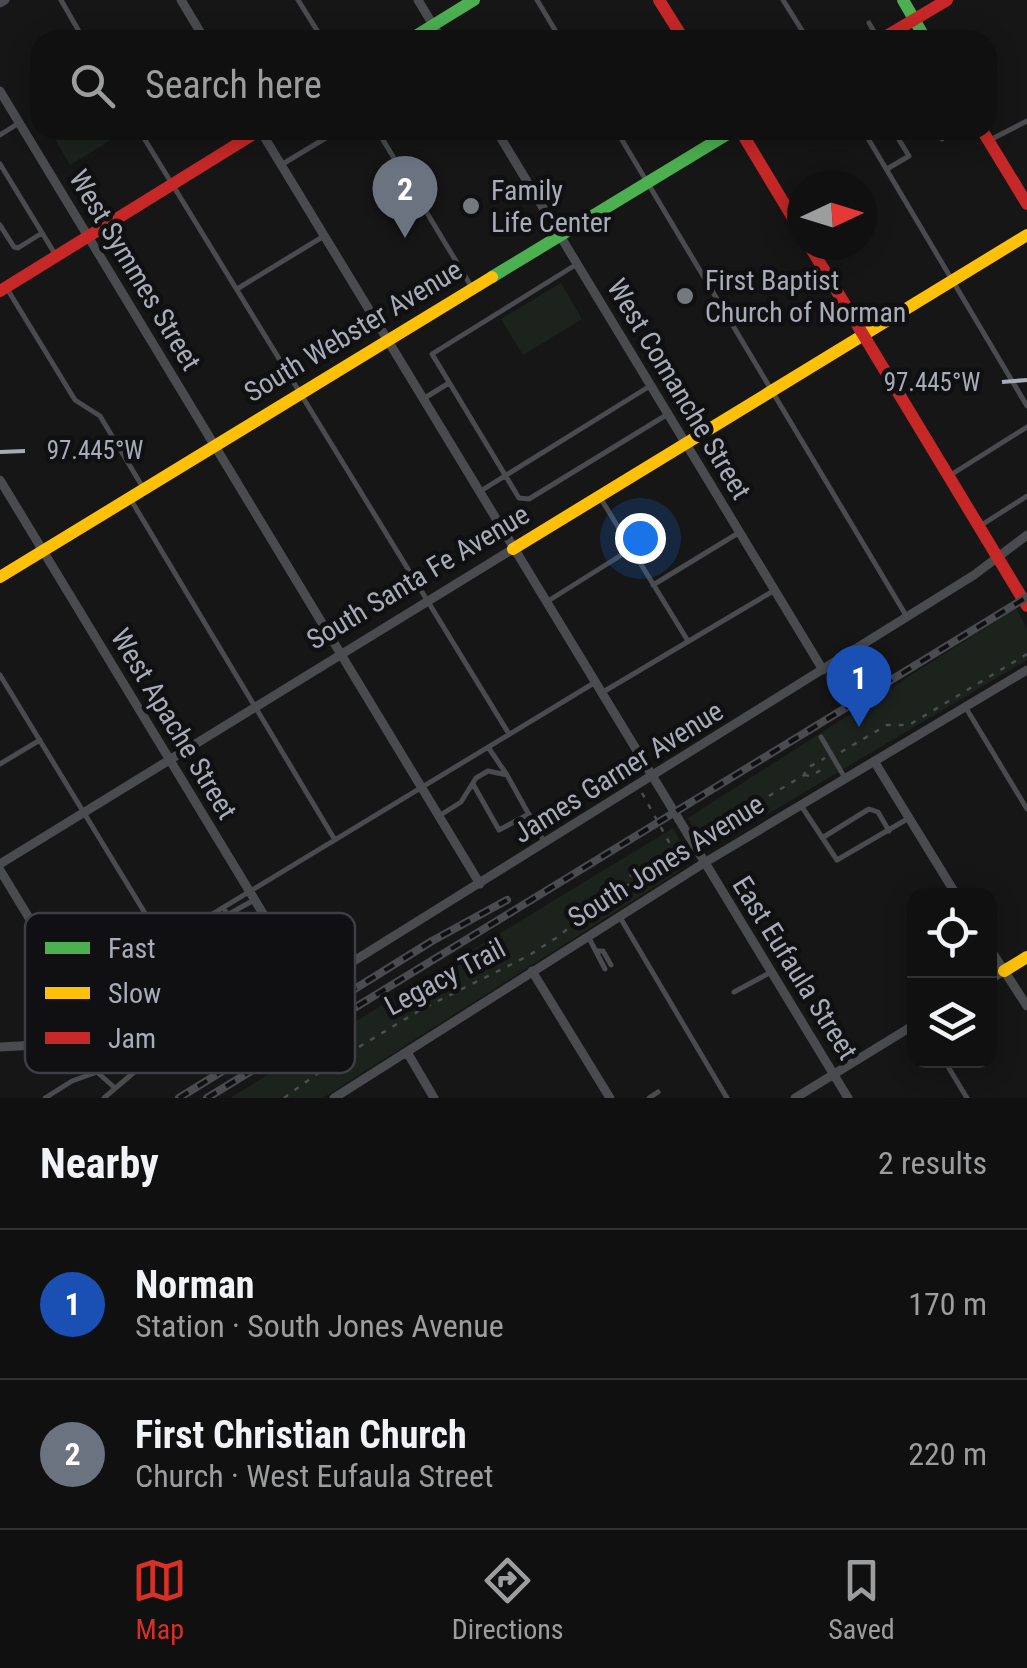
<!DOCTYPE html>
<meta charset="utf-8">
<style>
:root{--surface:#101010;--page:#1e1e1e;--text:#f1f3f6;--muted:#9c9d9f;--line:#303030;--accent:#d93025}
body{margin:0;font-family:"Roboto Condensed",sans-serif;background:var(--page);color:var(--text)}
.controls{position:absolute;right:30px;bottom:30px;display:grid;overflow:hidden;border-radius:20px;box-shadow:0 5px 25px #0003}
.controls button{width:90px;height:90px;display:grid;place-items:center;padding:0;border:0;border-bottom:2px solid var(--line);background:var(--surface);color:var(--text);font:50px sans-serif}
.compass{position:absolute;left:787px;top:170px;width:90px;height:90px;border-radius:50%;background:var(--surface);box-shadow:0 5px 25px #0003;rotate:86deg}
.you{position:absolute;left:640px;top:538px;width:35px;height:35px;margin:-25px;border:8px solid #fff;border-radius:50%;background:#1a73e8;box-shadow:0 0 0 15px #1a73e833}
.badge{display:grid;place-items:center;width:65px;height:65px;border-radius:50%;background:var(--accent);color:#fff;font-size:32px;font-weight:700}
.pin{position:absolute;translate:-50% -82px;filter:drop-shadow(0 2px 5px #0008)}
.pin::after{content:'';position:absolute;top:52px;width:35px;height:30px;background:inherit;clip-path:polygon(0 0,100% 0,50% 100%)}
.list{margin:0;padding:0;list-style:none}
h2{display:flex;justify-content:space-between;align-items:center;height:130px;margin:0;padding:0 40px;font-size:42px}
h2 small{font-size:32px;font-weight:400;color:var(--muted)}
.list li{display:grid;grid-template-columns:65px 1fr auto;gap:30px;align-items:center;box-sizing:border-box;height:150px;padding:0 40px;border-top:2px solid var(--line)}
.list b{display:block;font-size:38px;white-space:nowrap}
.list p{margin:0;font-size:32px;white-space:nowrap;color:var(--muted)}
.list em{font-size:32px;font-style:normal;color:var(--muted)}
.icon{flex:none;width:55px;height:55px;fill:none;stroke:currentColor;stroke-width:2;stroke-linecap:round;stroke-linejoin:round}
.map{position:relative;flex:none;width:1027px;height:1098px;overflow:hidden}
.search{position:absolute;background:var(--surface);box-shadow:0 5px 25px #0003;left:30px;right:30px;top:30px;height:110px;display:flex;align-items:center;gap:25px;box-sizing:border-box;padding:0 35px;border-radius:30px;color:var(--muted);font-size:38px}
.sheet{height:430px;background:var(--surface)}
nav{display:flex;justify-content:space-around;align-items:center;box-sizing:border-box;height:140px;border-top:2px solid var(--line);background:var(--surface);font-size:28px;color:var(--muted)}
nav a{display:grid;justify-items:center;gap:5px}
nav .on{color:var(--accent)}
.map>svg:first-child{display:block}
.green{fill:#1c231d}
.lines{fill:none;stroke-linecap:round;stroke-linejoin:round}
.path{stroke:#4c4d51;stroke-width:2.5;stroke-dasharray:5 8;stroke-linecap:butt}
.lane{stroke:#4a4b4f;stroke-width:5}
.street{stroke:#4a4b4f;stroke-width:9}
.fast{stroke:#4caf50;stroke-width:12}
.slow{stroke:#ffc107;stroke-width:12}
.jam{stroke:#c62828;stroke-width:12}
.rail-casing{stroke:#4a4b4e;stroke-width:8}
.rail{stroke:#101012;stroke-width:4;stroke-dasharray:11;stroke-linecap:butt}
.ticks{fill:none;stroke:#a7acb8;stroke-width:4}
.poi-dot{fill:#74787f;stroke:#101012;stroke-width:4}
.labels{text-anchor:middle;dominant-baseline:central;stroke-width:9;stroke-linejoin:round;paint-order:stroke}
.poi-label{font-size:28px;fill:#a7acb8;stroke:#101012;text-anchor:start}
.street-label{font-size:28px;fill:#a7acb8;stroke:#101012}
.key{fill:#101012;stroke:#3d3f44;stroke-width:2.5}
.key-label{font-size:28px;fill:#a7acb8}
.ticks-label{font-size:25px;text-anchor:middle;fill:#a7acb8;stroke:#101012;stroke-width:9;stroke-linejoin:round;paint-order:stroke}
</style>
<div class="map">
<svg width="1027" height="1098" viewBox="0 0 1027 1098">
<rect width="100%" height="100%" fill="#161616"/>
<path class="green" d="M59,130h68l-57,35 -18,-31z
M561,283l21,36 -59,36 -22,-36z
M1016,608l11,21v31l-308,183h-13l-10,-9 -8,-16z
M673,828l13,24 -3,15 -5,5 -355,226h-93z"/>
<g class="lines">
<path class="path" d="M841,752l46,-27h22l118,-71
M804,775l7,1 16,-10
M642,793l39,71
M702,836l102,-61 3,-7 18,-10
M621,886c15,-21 41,-26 61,-38
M284,1098l45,-33 93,-56 106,-53 31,-20 52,-44 20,-8 41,-25 2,-5"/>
<path class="lane" d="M61,0l23,40
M298,0l25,40
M537,0l24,40
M783,0l25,40
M869,23l9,15
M139,130l370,604
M377,130l94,156
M616,130l291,487
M863,130l164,276
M937,130l5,9
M0,135l19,-12
M990,140l37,-19
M0,164l55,90
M281,165l58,-35
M887,169l22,-13 -16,-26
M0,225l14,22 4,1 24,-15
M577,264l-145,90 87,144 10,1 139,-85
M6,287l69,113 25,16 42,70
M237,289l87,-53
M423,399l26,-16
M949,476l78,-49
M479,492l171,-106
M601,499l87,142
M131,500l204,340
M980,526l47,-30
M653,585l87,-53
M548,601l83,-52
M0,675l218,358
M603,692l172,-102
M966,708l61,101
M821,737l24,41
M488,747l19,28
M0,764l40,-24
M473,784l26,46 30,-16
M802,807l35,53 72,-42
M439,816l22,-14 15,-24 12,-7 19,4 36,65
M822,838l47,-29 9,3 11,19
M224,907l18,54 22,16 17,28
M229,914l25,-14
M621,919l106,179
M589,938l16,31
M163,944l431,-261
M597,951h6l8,14
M734,992l37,-20
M944,1060l23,38
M97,1072l18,16
M45,1098l27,-17 25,-9 9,-32
M104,1098l69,-59
M649,1098l9,-6"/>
<path class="street" d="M181,0l24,40
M418,0l24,40
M0,3l5,-3
M0,91l480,793
M260,130l588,968
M496,130l327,540
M0,480l310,511
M874,761l83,135
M0,864l513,-315
M0,870l94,155 4,16
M990,949l37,57
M532,971l78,127
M990,979l14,-8
M0,1047l212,-12 47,-15 715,-445 53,-40
M407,1052l27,46
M334,1098l370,-235 323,-193
M795,1098l119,-73"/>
<path class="fast" d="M903,0l23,40
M409,40l65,-40
M492,277l242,-147"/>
<path class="slow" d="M513,549l514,-314
M0,577l492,-300
M1004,971l23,-14"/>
<path class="jam" d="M659,0l25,40
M880,40l67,-40
M740,130l62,103
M982,130l45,74
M809,245l218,361
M0,291l260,-161"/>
<defs>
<path id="rail" d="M179,1098l253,-157 75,-41
M207,1098l820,-501"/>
</defs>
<use href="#rail" class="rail-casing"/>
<use href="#rail" class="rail"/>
</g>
<path class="ticks" d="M1002,382l25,-2M0,452l25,-1"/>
<g class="poi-dot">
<circle cx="471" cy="206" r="10"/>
<circle cx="685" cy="296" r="10"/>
</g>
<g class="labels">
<g class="poi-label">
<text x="491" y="190">Family<tspan x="491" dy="32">Life Center</tspan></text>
<text x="705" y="280">First Baptist<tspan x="705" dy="32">Church of Norman</tspan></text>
</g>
<g class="street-label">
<text transform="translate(135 270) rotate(59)">West Symmes Street</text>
<text transform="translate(353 331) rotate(-31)">South Webster Avenue</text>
<text transform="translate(679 389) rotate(59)">West Comanche Street</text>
<text transform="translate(418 577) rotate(-31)">South Santa Fe Avenue</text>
<text transform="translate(174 724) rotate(59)">West Apache Street</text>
<text transform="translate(618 772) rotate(-32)">James Garner Avenue</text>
<text transform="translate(666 861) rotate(-32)">South Jones Avenue</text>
<text transform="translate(795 968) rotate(58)">East Eufaula Street</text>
<text transform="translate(445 977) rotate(-28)">Legacy Trail</text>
</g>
</g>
<rect x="25" y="913" width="330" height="160" rx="15" class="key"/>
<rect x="45" y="942" width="45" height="12" fill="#4caf50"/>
<rect x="45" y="987" width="45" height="12" fill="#ffc107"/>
<rect x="45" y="1032" width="45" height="12" fill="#c62828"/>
<g class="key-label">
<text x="108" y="958">Fast</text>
<text x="108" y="1003">Slow</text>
<text x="108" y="1048">Jam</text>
</g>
<g class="ticks-label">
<text x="932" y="391">97.445°W</text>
<text x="95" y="459">97.445°W</text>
</g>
</svg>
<div class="controls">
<button><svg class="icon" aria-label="locate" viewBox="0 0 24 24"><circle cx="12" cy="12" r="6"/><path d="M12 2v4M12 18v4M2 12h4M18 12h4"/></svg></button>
<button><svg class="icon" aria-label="layers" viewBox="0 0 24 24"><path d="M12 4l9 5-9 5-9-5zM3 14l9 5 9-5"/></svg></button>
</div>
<svg class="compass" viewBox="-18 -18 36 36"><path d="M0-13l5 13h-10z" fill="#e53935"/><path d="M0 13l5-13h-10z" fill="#9c9d9f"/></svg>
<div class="you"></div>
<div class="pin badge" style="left:859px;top:727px;background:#1a4fb4">1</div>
<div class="pin badge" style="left:405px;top:238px;background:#6b7280">2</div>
<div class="search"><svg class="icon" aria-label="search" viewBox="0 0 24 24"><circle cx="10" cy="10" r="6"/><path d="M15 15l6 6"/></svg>Search here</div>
</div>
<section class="sheet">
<h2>Nearby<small>2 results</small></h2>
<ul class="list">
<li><span class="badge" style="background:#1a4fb4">1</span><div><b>Norman</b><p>Station · South Jones Avenue</p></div><em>170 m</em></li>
<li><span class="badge" style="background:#6b7280">2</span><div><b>First Christian Church</b><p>Church · West Eufaula Street</p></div><em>220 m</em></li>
</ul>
</section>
<nav>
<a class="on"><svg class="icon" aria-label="map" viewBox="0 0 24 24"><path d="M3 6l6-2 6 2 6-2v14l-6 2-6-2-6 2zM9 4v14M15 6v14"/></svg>Map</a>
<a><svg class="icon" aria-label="directions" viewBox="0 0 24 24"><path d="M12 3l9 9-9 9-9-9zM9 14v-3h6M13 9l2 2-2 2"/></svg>Directions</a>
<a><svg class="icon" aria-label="saved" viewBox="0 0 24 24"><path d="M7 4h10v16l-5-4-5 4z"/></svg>Saved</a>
</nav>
